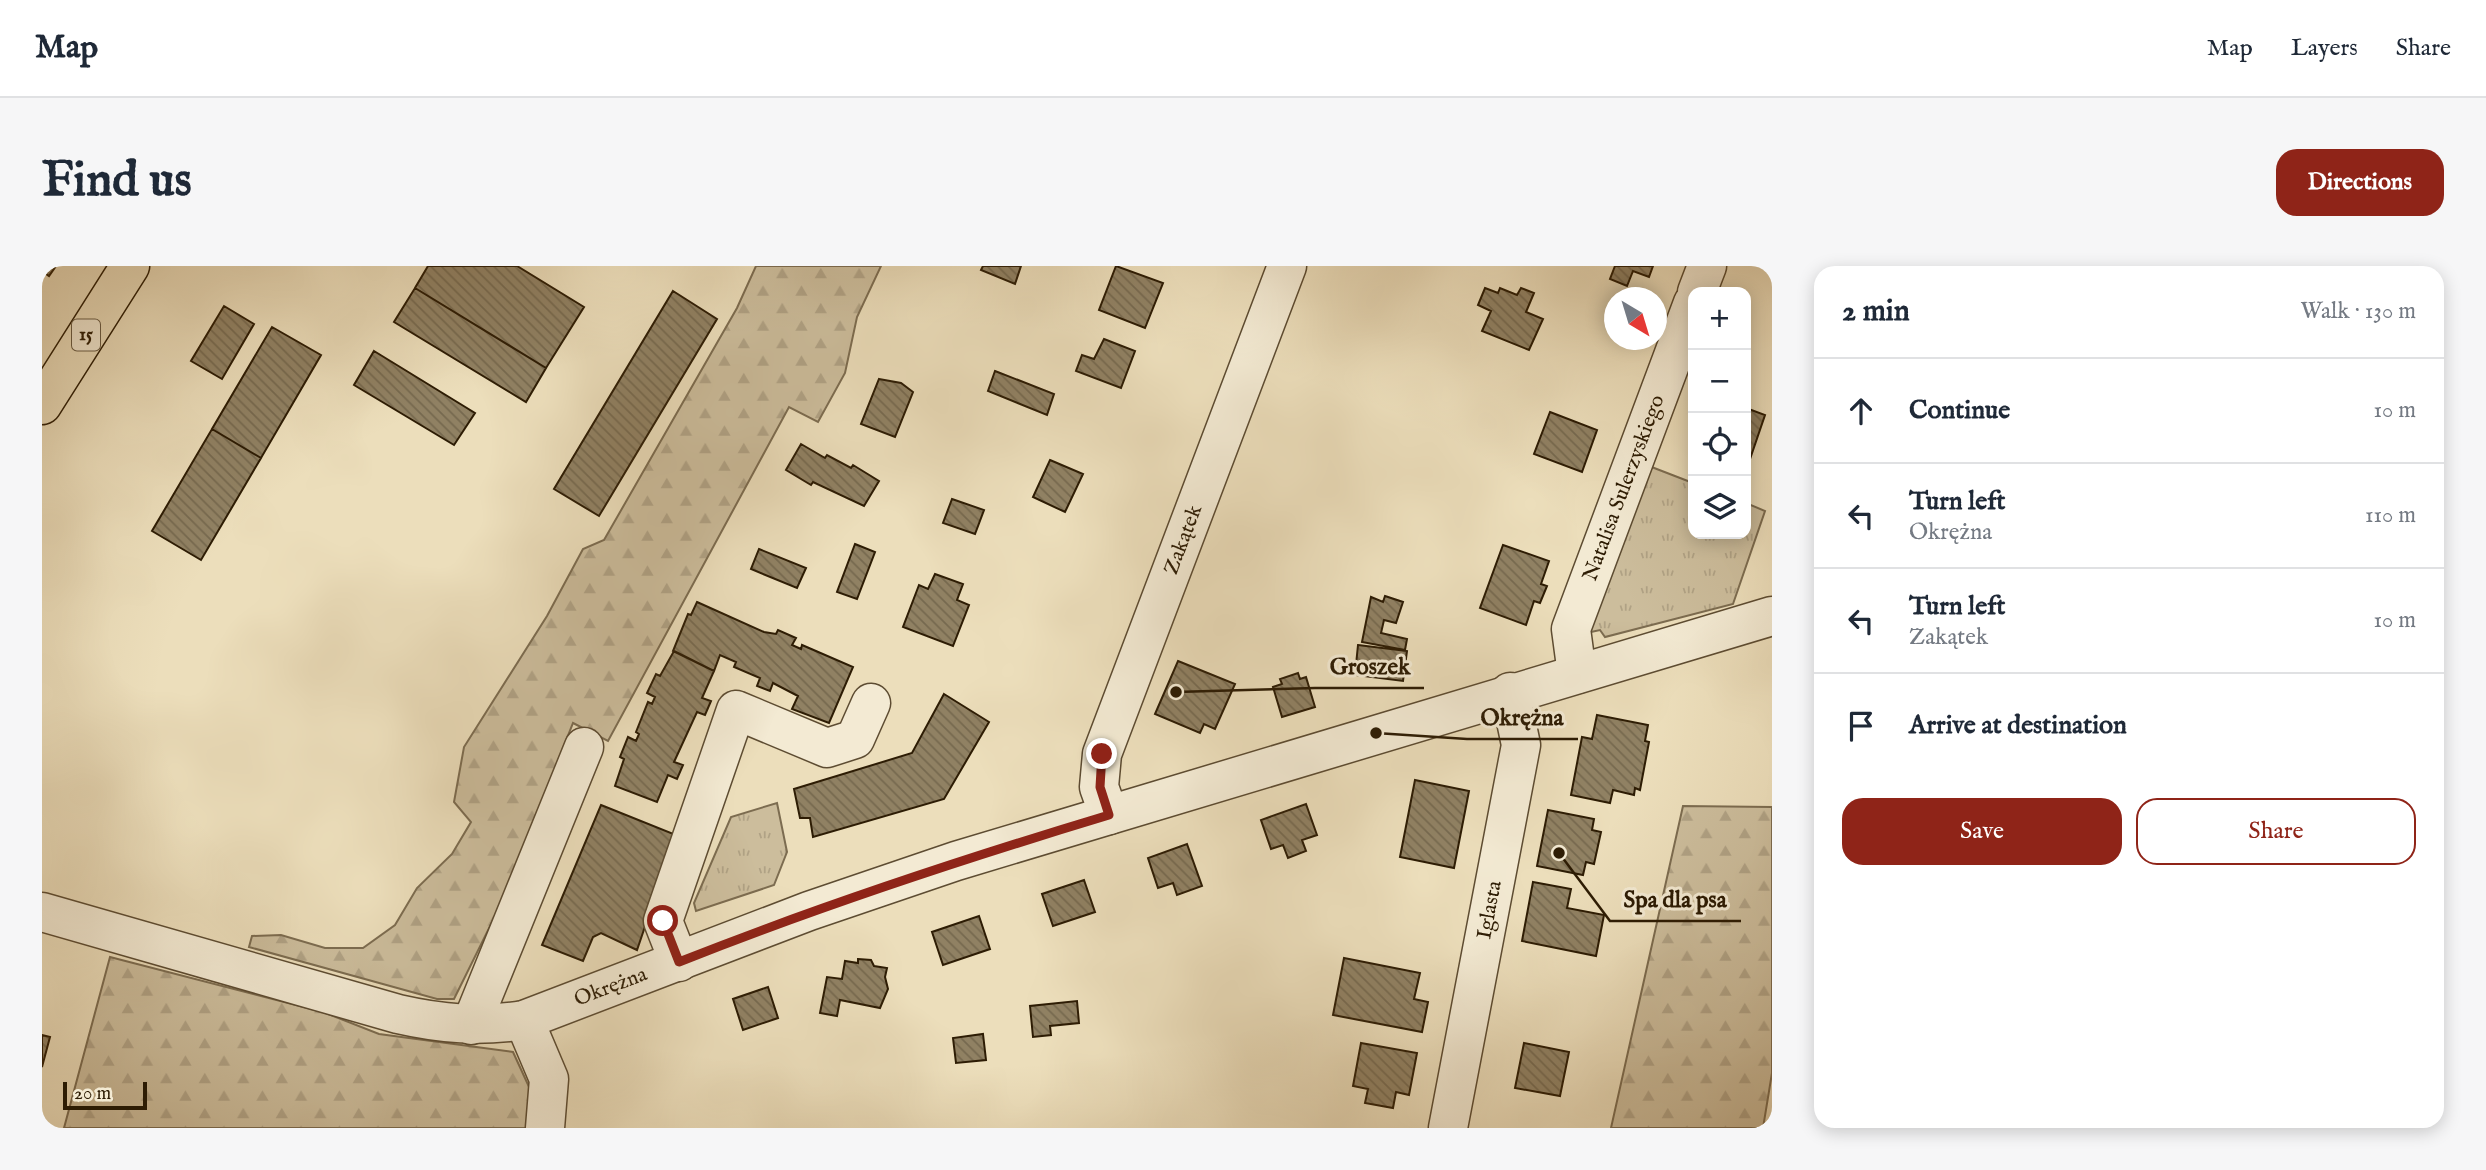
<!DOCTYPE html>
<meta charset="utf-8">
<style>
:root{--surface:#fff;--page:#f6f6f7;--text:#1f2937;--muted:#747a83;--line:#e0e1e3;--accent:#8f2418}
body{margin:0;font-family:"IM FELL English",serif;background:var(--page);color:var(--text)}
.controls{position:absolute;right:21px;top:21px;display:grid;overflow:hidden;border-radius:14px;box-shadow:0 4px 18px #0003}
.controls button{width:63px;height:63px;display:grid;place-items:center;padding:0;border:0;border-bottom:2px solid var(--line);background:var(--surface);color:var(--text);font:35px sans-serif}
.compass{position:absolute;left:1562px;top:21px;width:63px;height:63px;border-radius:50%;background:var(--surface);box-shadow:0 4px 18px #0003;rotate:142deg}
.scale{position:absolute;left:21px;bottom:18px;width:84px;box-sizing:border-box;padding-left:7px;border:4px solid #2d1c04;border-top:0;font-size:19px;line-height:24px;white-space:nowrap;color:#2d1c04;-webkit-text-stroke:5px #f3ead3;paint-order:stroke}
.stop{position:absolute;width:21px;height:21px;margin:-16px;border:5px solid #8f2418;border-radius:50%;background:#fff}
.stop.end{background:#8f2418;border-color:#fff;box-shadow:0 2px 7px #0008}
.list{margin:0;padding:0;list-style:none}
h2{display:flex;justify-content:space-between;align-items:center;height:91px;margin:0;padding:0 28px;font-size:30px}
h2 small{font-size:23px;font-weight:400;color:var(--muted)}
.list li{display:grid;grid-template-columns:46px 1fr auto;gap:21px;align-items:center;box-sizing:border-box;height:105px;padding:0 28px;border-top:2px solid var(--line)}
.list b{display:block;font-size:26px;white-space:nowrap}
.list p{margin:0;font-size:23px;white-space:nowrap;color:var(--muted)}
.list em{font-size:23px;font-style:normal;color:var(--muted)}
.actions{display:flex;gap:14px;padding:21px 28px}
.actions a{flex:1;padding:16px 0;border:2px solid var(--accent);border-radius:21px;text-align:center;font-size:24px;color:var(--accent)}
.actions .main{background:var(--accent);color:#fff}
.icon{flex:none;width:38px;height:38px;fill:none;stroke:currentColor;stroke-width:2;stroke-linecap:round;stroke-linejoin:round}
.map{position:relative;flex:none;width:1730px;height:862px;overflow:hidden;border-radius:21px}
header{display:flex;align-items:center;gap:42px;box-sizing:border-box;height:98px;padding:0 35px;background:var(--surface);border-bottom:2px solid var(--line)}
header strong{font-size:33px}
nav{display:flex;gap:38px;margin-inline-start:auto;font-size:24px}
.intro{display:flex;align-items:center;justify-content:space-between;box-sizing:border-box;height:168px;padding:0 42px}
h1{margin:0;font-size:49px}
.button{padding:18px 32px;border-radius:21px;background:var(--accent);color:#fff;font-size:24px;font-weight:700}
main{display:flex;gap:42px;padding:0 42px}
aside{flex:1;background:var(--surface);border-radius:21px;box-shadow:0 4px 18px #0003}
.map>svg:first-child{display:block}
.grass{fill:url(#grass-tufts);stroke:#7c6c50;stroke-width:2}
.forest{fill:url(#forest-firs);stroke:#7c6c50;stroke-width:2}
.building{fill:url(#building-back-hatch);stroke:#2d1c04;stroke-width:2}
.lines{fill:none;stroke-linecap:round;stroke-linejoin:round}
.minor-casing{stroke:#5d4c32;stroke-width:41}
.major-casing{stroke:#2d1c04;stroke-width:41}
.minor{stroke:#f3ead3;stroke-width:38}
.major{stroke:#ecdebb;stroke-width:38}
.route{stroke:#8f2418;stroke-width:9}
.labels{text-anchor:middle;dominant-baseline:central;stroke-width:6;stroke-linejoin:round;paint-order:stroke}
.shield{fill:#f3ead3;stroke:#685a42;stroke-width:2}
.shield-label{font-size:19px;font-weight:bold;fill:#2d1c04}
.street-label{font-size:21px;fill:#2d1c04;stroke:#f3ead3}
.leader{fill:none;stroke:#2d1c04;stroke-width:2.5}
.callout-dot{fill:#2d1c04;stroke:#f3ead3;stroke-width:2.5}
.callout-label{font-size:23px;text-anchor:middle;font-weight:bold;fill:#2d1c04;stroke:#f3ead3;stroke-width:6;stroke-linejoin:round;paint-order:stroke}
</style>
<header>
<strong>Map</strong>
<nav><a>Map</a><a>Layers</a><a>Share</a></nav>
</header>
<div class="intro"><h1>Find us</h1><a class="button">Directions</a></div>
<main>
<div class="map">
<svg width="1730" height="862" viewBox="0 0 1730 862">
<defs>
<pattern id="grass-tufts" width="24" height="20" patternUnits="userSpaceOnUse" patternTransform="scale(1.75)"><rect width="24" height="20" fill="#ccbd9c"/><path d="M3 7l-1-3M5 7V3M7 7l1-3M15 17l-1-3M17 17v-4M19 17l1-3" fill="none" stroke="#b0a285"/></pattern>
<pattern id="forest-firs" width="22" height="20" patternUnits="userSpaceOnUse" patternTransform="scale(1.75)"><rect width="22" height="20" fill="#ccbd9c"/><path d="M5 1l3.5 6h-7zM16 11l3.5 6h-7z" fill="#b0a285"/></pattern>
<pattern id="building-back-hatch" width="6" height="6" patternUnits="userSpaceOnUse" patternTransform="scale(1.75)"><rect width="6" height="6" fill="#908163"/><path d="M-1 5l2 2M0 0l6 6M5-1l2 2" fill="none" stroke="#76694f"/></pattern>
</defs>
<rect width="100%" height="100%" fill="#ecdebb"/>
<filter id="stains"><feTurbulence type="fractalNoise" baseFrequency=".00286" numOctaves="4"/><feColorMatrix values="0 0 0 0 .2 0 0 0 0 .09 0 0 0 0 .02 0 0 0 .5 -.17"/></filter>
<radialGradient id="worn" r=".72"><stop offset=".6" stop-color="#630" stop-opacity="0"/><stop offset="1" stop-color="#630" stop-opacity=".3"/></radialGradient>
<path class="grass" d="M1607,200l44,17v51h53v-31l19,8 -32,93 -128,33 -5,-7 -9,2 -1,-14z
M735,537l10,49 -13,33 -78,26 -2,-8 37,-86z"/>
<path class="forest" d="M714,0h125l-24,51 -12,56 -27,49 -29,-15 -181,334 -35,-18 -69,175 -50,101h-17l-188,-52 3,-11 29,-1 44,13h38l32,-23 22,-37 35,-34 19,-32 -17,-20 10,-55 83,-131 36,-67 21,-9 133,-232z
M1641,540l89,1v266l-9,55h-152z
M68,691l213,55 56,22 134,18 17,37 -4,39h-462z"/>
<path class="building" d="M0,0h14l-7,10 -7,-5z
M386,0h89l67,41 -38,61 -131,-80z
M941,0h38l-6,18 -34,-14z
M1074,0l47,17 -18,45 -46,-18z
M1573,0h38l-4,11 -16,-6 -6,15 -17,-7z
M373,22l131,80 -20,34 -132,-80z
M1443,22l13,5 2,-5 17,7 4,-7 13,5 -8,19 17,7 -14,31 -47,-19 9,-20 -13,-6z
M631,25l44,28 -118,197 -45,-27z
M182,40l30,18 -32,55 -31,-18z
M230,61l49,28 -60,103 -49,-29z
M1062,73l31,12 -14,37 -45,-17 6,-16 12,4z
M332,85l101,62 -21,32 -100,-60z
M953,105l59,23 -7,21 -59,-24z
M837,113l22,4 12,9 -18,45 -34,-13z
M1704,142l19,7 -15,44 -4,-1z
M1508,146l47,18 -15,42 -48,-18z
M170,163l49,29 -60,102 -49,-29z
M759,178l24,14 2,-3 24,13 2,-3 26,16 -15,25 -51,-24 -2,3 -25,-15z
M1008,194l33,14 -18,38 -32,-15z
M910,233l32,11 -9,24 -32,-11z
M813,278l20,8 -18,47 -20,-7z
M1461,279l46,16 -8,23 6,2 -7,17 -6,-2 -8,24 -46,-17z
M717,283l47,19 -9,20 -46,-19z
M893,308l28,10 -6,16 12,5 -16,41 -50,-19 16,-42 9,4z
M1343,330l18,6 -7,21 -12,-3 -3,13 26,6 -2,11 -43,-8 9,-45 12,5z
M655,336l67,30 12,2 2,-4 18,8 -4,7 9,4 1,-4 51,22 -24,56 -37,-14 6,-13 -25,-13 -3,8 -13,-5 3,-8 -26,-11 2,-5 -16,-7 -6,16 -41,-20 15,-37 3,1z
M1316,379l49,6 -4,30 -48,-6z
M632,385l40,20 -12,27 9,3 -6,14 -8,-3 -23,50 9,3 -6,14 -9,-4 -11,27 -42,-16 9,-27 -4,-2 8,-20 8,4 3,-7 -3,-2 12,-30 4,2 3,-7 -8,-4 9,-19 4,2z
M1136,395l57,23 -20,45 -11,-5 -4,9 -45,-19z
M1256,407l2,6 6,-2 9,30 -33,10 -9,-30 9,-3 -2,-5z
M902,428l45,28 -45,77 -131,38 -3,-19h-10l-6,-29 118,-36z
M1555,449l51,10 -3,16 4,1 -9,48 -5,-2 -1,7 -21,-5 -3,13 -39,-8 11,-58 10,2z
M1373,514l54,11 -15,77 -54,-11z
M1264,538l11,31 -15,5 4,11 -18,7 -5,-13 -12,4 -10,-29z
M559,539l75,30 -39,115 -36,-17 -8,4 -10,24 -41,-16z
M1506,544l46,9 -2,11 9,2 -7,32 -8,-2 -3,13 -46,-9z
M1145,578l15,42 -25,9 -4,-12 -15,5 -10,-30z
M1042,614l11,32 -42,14 -11,-32z
M1491,616l38,7 -4,19 37,7 -8,41 -74,-15z
M937,650l11,33 -47,16 -11,-33z
M1302,692l76,15 -6,26 14,3 -6,30 -89,-17z
M816,693l13,1 3,6 13,2 -2,9 3,12 -8,19 -40,-8 -3,16 -17,-3 7,-36 15,2 3,-18 13,2z
M726,721l10,31 -35,12 -10,-31z
M1035,735l2,22 -29,3 1,9 -18,2 -3,-31z
M941,768l3,26 -30,3 -3,-25z
M0,769l8,2 -8,30z
M1319,777l56,10 -8,42 -13,-3 -3,16 -28,-5 3,-14 -15,-3z
M1482,777l45,9 -9,44 -45,-8z"/>
<g class="lines">
<defs>
<g id="minor">
<path d="M1655,26l10,-26"/>
<path id="s1" d="M1535,408l-6,-45 122,-326"/>
<path id="s2" d="M1067,549l-10,-28 3,-33 185,-488"/>
<path id="s3" d="M0,646l356,102c44,10 82,13 126,6l285,-109 147,-50 816,-245"/>
<path d="M637,696l-16,-41 73,-211 91,38 28,-9 16,-36"/>
<path d="M482,754l25,59 -4,49"/>
<path d="M429,759l113,-278"/>
<path id="s4" d="M1406,862l73,-383 -11,-53"/>
</g>
<path id="major" d="M0,139l88,-139"/>
</defs>
<use href="#minor" class="minor-casing"/>
<use href="#major" class="major-casing"/>
<use href="#minor" class="minor"/>
<use href="#major" class="major"/>
</g>
<g class="lines">
<path class="route" d="M621,655l16,41c141,-56 284,-103 430,-147l-9,-28 2,-33"/>
</g>
<g class="labels">
<rect class="shield" x="30" y="53.5" width="28" height="31" rx="5"/>
<g class="shield-label">
<text x="44" y="69">15</text>
</g>
<g class="street-label">
<text stroke="none"><textPath href="#s1" startOffset="196">Natalisa Sulerzyskiego</textPath></text>
<text stroke="none"><textPath href="#s2" startOffset="292">Zakątek</textPath></text>
<text stroke="none"><textPath href="#s4" startOffset="222">Iglasta</textPath></text>
<text stroke="none"><textPath href="#s3" startOffset="590">Okrężna</textPath></text>
</g>
</g>
<path class="leader" d="M1134 426L1273 422H1382M1334 467L1425 473H1536M1517 587L1568 655H1699"/>
<g class="callout-dot">
<circle cx="1134" cy="426" r="7"/>
<circle cx="1334" cy="467" r="7"/>
<circle cx="1517" cy="587" r="7"/>
</g>
<g class="callout-label">
<text x="1328" y="408">Groszek</text>
<text x="1480" y="459">Okrężna</text>
<text x="1633" y="641">Spa dla psa</text>
</g>
<rect width="100%" height="100%" filter="url(#stains)"/>
<rect width="100%" height="100%" fill="url(#worn)"/>
</svg>
<div class="controls">
<button>+</button>
<button>−</button>
<button><svg class="icon" aria-label="locate" viewBox="0 0 24 24"><circle cx="12" cy="12" r="6"/><path d="M12 2v4M12 18v4M2 12h4M18 12h4"/></svg></button>
<button><svg class="icon" aria-label="layers" viewBox="0 0 24 24"><path d="M12 4l9 5-9 5-9-5zM3 14l9 5 9-5"/></svg></button>
</div>
<svg class="compass" viewBox="-18 -18 36 36"><path d="M0-13l5 13h-10z" fill="#e53935"/><path d="M0 13l5-13h-10z" fill="#747a83"/></svg>
<div class="scale">20 m</div>
<div class="stop" style="left:621px;top:655px"></div>
<div class="stop end" style="left:1060px;top:488px"></div>
</div>
<aside>
<h2>2 min<small>Walk · 130 m</small></h2>
<ul class="list">
<li><svg class="icon" aria-label="ahead" viewBox="0 0 24 24"><path d="M12 20V5M6 11l6-6 6 6"/></svg><div><b>Continue</b></div><em>10 m</em></li>
<li><svg class="icon" aria-label="left" viewBox="0 0 24 24"><path d="M17 20v-9H6M10 6l-5 5 5 5"/></svg><div><b>Turn left</b><p>Okrężna</p></div><em>110 m</em></li>
<li><svg class="icon" aria-label="left" viewBox="0 0 24 24"><path d="M17 20v-9H6M10 6l-5 5 5 5"/></svg><div><b>Turn left</b><p>Zakątek</p></div><em>10 m</em></li>
<li><svg class="icon" aria-label="arrive" viewBox="0 0 24 24"><path d="M6 21V4h12l-3 4 3 4H6"/></svg><div><b>Arrive at destination</b></div></li>
</ul>
<div class="actions"><a class="main">Save</a><a>Share</a></div>
</aside>
</main>
